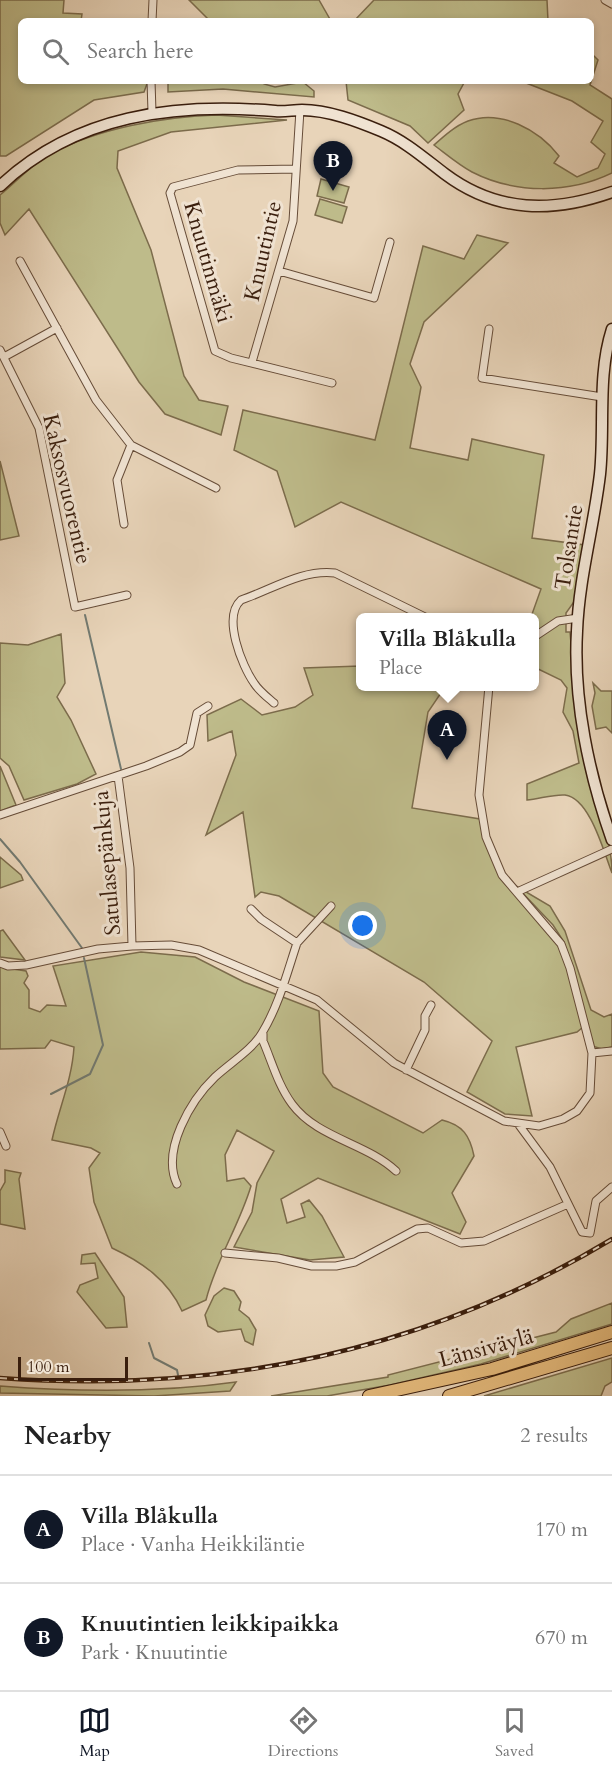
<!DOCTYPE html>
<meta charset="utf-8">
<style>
:root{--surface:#fff;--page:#f2f2f2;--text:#222;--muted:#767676;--line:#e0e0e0;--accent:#111827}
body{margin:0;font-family:Cardo,serif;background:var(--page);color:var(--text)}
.scale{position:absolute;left:18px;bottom:15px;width:110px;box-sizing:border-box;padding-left:6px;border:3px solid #3a1e0d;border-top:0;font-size:16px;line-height:21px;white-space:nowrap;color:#3a1e0d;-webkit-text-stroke:4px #f0e3d2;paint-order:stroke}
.you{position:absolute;left:363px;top:926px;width:21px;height:21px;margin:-15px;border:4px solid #fff;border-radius:50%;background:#1a73e8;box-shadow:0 0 0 9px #1a73e833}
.badge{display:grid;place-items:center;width:39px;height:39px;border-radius:50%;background:var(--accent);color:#fff;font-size:20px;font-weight:700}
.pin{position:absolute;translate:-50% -50px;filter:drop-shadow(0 2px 3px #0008)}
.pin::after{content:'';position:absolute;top:32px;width:21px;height:18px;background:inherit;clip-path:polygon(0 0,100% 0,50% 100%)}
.popup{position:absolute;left:356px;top:613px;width:183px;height:78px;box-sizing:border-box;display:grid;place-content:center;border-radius:9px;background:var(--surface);filter:drop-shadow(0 2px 4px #0005);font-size:20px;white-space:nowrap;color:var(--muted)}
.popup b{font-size:22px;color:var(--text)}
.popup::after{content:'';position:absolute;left:50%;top:100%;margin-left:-12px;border:12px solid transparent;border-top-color:var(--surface)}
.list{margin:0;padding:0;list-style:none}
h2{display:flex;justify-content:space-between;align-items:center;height:78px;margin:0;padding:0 24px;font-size:26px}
h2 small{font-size:20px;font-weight:400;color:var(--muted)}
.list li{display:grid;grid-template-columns:39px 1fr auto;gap:18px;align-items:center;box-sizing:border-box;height:108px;padding:0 24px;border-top:2px solid var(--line)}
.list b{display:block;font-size:22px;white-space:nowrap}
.list p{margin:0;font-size:20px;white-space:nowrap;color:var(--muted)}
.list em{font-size:20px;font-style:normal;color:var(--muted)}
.icon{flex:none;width:33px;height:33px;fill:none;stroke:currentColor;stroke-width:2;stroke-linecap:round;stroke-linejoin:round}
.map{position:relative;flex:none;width:612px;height:1396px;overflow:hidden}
.search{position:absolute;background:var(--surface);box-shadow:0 3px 9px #0003;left:18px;right:18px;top:18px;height:66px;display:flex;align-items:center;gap:15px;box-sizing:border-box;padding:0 21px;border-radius:9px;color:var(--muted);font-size:22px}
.sheet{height:294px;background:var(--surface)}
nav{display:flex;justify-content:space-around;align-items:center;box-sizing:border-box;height:84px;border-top:2px solid var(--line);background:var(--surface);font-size:16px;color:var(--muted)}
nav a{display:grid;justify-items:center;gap:3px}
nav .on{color:var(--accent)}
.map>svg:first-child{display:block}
.green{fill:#bebb8a;stroke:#7c6c4c;stroke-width:1.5}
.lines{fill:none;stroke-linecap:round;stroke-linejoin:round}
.stream{stroke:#727a71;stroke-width:2}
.street-casing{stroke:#664c38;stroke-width:9}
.secondary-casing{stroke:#3a1e0d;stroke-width:13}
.highway-casing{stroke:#3a1e0d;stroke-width:14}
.street{stroke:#f0e3d2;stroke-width:7}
.secondary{stroke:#f0e3d2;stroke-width:10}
.highway{stroke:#e4ba7c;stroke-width:12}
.rail-casing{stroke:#3a1e0d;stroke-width:4.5}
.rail{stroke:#f0e3d2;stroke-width:2;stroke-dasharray:7;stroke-linecap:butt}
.labels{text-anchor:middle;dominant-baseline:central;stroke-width:6;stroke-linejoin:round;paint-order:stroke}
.street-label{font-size:22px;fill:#3a1e0d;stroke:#f0e3d2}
</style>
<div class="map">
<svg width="612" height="1396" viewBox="0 0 612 1396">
<rect width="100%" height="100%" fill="#e8d4b9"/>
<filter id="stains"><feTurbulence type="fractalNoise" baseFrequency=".00333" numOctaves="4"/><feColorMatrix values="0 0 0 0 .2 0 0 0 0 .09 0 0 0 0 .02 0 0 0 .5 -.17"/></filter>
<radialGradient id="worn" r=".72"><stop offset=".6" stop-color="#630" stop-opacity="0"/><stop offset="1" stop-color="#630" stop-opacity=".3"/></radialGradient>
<path class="green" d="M0,0h64l-1,13 19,1 -1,7h-60v60h127l-4,11 -50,8 -88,56h-6z
M189,0h130l12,21h-121z
M374,0h173l1,21h-194z
M594,56l4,4 -8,25 22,14v74c-43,21 -97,21 -140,-1 -13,-7 -26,-18 -38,-27 10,-9 21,-19 34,-24 33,-12 71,9 91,35l-5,7 23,14 21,-9 7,-14 -14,-12 12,-21 -31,-20 -51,-20h70v-24z
M168,81h95l1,3 11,3 28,-5 11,9v6l-91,-8 -55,3z
M346,81h119l-7,13 6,16 -36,33 -18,-17 -62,-26z
M216,115l71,5 -116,12 -53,19 -1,17 34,82 33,126 15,24 29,6 -7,29 -56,-21 -26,-32 -110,-173 -24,26 -5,-12v-28c16,-13 32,-31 50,-41 49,-26 112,-37 166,-39z
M321,179l28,8 -5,16 -27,-7z
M320,199l27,8 -5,16 -27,-8z
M477,235l31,8 -84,79 -14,42 11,23 -11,61 58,12 4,-21 72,16 -12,83 53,7 -9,54 -10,14v19h4c4,45 7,90 15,134 8,36 27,70 27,107 -8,-20 -22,-75 -47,-78 -11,-1 -26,4 -38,5v-16l52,-21 -6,-32 -10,-19 4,-24 -6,-8 -27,-13v-49l-3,-1 10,-28 -200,-87 -46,25 -18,-56 -43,-21 9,-40 132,30 48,-194 41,13z
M0,461l19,75 -19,4z
M61,634l4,49 -8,14 14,23 25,54 -19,10 -53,16 -15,-34 -9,-8v-115l28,2z
M360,666v20l85,1 -17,25 -16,96 68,11 20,59 56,63 11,25 16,61 -6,5 -61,15 16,69 -27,-2 -38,-22 25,-51 -68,-59 -145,-86 -18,-4 -6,5 -12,-85 -37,23 30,-80 -4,-24 -24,10 -1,-26 34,-16 21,16 33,-8 18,-12 -9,-27z
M593,683l8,8h11v42l-6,-6 -10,2 -4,-23 3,-13z
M0,766l16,39 -16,6z
M0,857l21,18 2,5 -23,8z
M516,886l34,20 15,25 26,79 13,7 8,-3v33l-10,2 -10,-3 -28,-104 -11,-17z
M3,930l22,30 -25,-3v-26z
M141,952l54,5 49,25 75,29 4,62 10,14 90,46 19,-13c21,5 28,16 32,36l-22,37 14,29 -6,12 -142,-56 -37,21 6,24 18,-6 -4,-13 8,-4 13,16 22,41 -34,3 -76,-13 18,-35 5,-29 17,-32 -37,-21 -12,25 2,26 17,-3 7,8c-12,40 -35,74 -45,114l-24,11c-14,-31 -40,-49 -70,-63l-18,-46 -5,-34 11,-15 -9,-5 -39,-8c7,-32 20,-60 22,-93l-23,-7 -6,8 -45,1v-82l26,4 2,5 -4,7 5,7v18l11,4 7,-7 19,1 -13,-40z
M5,1170l16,3 -2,6 6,50 -25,-5v-33l5,-9z
M95,1253l29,44 3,30 -21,1 -29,-36 3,-7 18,-7 -3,-15 -14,1 1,-9z
M224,1288l10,3 7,11 -2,8 10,8 7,12 -3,15 -8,-4 -4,-12 -23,3 -10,-6 -3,-11 9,-19z
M612,1303v21l-131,40 -91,21 -63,11h-56l117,-19v-2l168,-43 15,-13z
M612,1358v24l-7,4 -4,10h-117z
M236,1382l-6,9 -76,5 -154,-3v-7c78,6 158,7 236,-4z"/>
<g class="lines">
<path class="stream" d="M85,615l36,154
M0,839l20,23 62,86
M51,1094l39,-20 13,-29 -19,-87
M149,1343l5,15 23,12 1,5"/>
<defs>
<path id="street" d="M605,0l7,4
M152,21l1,-21
M151,81l1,31
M296,169l-58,1 -65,17 -3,6 45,158 16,7 101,25
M20,261l76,139 35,45 85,43
M279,271l95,27 16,-56
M489,329l-7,49 120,19
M0,350l39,78 36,179 52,-12
M4,357l53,-29
M252,362l41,-141 7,-111
M124,524l-7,-44 14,-35
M534,637l24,-16 20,-3
M274,703c-7,-6 -15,-12 -20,-20 -12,-17 -32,-66 -13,-83 30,-10 61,-31 94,-27l92,45
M118,776l12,92 2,78
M0,815l146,-49 34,-14 10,-7 7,-32 11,-7
M517,892l95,-43
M297,943l34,-37
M0,963l8,3 18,-1 72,-16 34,-3 39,-1 28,5 118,50 77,63 110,58 35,5 24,-7 14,-8 13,-18 2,-40 -22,-85 -9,-24 -59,-69 -16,-38 -7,-42 10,-109
M263,1034v7c9,21 15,44 29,63 25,34 74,39 104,67
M592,1053l20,-2
M406,1070l19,-40v-14l6,-11
M519,1125l31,42 32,65 8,1 6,-32 16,-14
M0,1132l6,14
M177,1184c-16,-34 14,-84 38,-107 15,-14 37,-27 47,-44 17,-28 25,-60 35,-90l-36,-24 -10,-10
M225,1253l53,5 34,8h24l19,-4 62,-33 11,-1 33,15 23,-2 84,-37"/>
<path id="secondary" d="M0,186c76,-72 175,-83 275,-75 9,1 18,-1 27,-1 26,0 55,11 79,21 24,10 43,27 64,43 52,39 108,39 167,18
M612,329c-15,47 -7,97 -12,145 -6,52 -21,104 -23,157 -4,69 12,144 35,209"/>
<path id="highway" d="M369,1396l123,-27 120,-37
M449,1396l163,-48"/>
</defs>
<use href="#street" class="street-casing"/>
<use href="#secondary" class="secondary-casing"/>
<use href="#highway" class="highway-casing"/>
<use href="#street" class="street"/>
<use href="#secondary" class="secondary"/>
<use href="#highway" class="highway"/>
<defs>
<path id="rail" d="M0,1378c219,16 423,-25 612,-139"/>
</defs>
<use href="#rail" class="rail-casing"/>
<use href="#rail" class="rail"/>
</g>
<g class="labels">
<g class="street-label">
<text transform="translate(263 251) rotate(-77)">Knuutintie</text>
<text transform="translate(208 262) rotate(74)">Knuutinmäki</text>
<text transform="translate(67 489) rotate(77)">Kaksosvuorentie</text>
<text transform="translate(569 547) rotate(-81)">Tolsantie</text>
<text transform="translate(107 863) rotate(-95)">Satulasepänkuja</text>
<text transform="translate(486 1348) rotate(-15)">Länsiväylä</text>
</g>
</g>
<rect width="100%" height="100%" filter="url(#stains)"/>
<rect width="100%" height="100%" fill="url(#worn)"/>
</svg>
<div class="scale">100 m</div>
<div class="you"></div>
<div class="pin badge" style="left:447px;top:760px">A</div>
<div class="popup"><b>Villa Blåkulla</b>Place</div>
<div class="pin badge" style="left:333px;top:191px">B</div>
<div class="search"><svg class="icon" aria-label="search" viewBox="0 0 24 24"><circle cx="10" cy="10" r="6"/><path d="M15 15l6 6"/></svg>Search here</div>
</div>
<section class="sheet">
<h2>Nearby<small>2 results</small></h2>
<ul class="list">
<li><span class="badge">A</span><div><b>Villa Blåkulla</b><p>Place · Vanha Heikkiläntie</p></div><em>170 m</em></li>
<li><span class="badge">B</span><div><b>Knuutintien leikkipaikka</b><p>Park · Knuutintie</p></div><em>670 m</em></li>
</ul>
</section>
<nav>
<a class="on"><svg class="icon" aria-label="map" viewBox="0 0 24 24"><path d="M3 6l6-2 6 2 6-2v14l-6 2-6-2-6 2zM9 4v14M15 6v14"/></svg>Map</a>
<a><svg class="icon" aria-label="directions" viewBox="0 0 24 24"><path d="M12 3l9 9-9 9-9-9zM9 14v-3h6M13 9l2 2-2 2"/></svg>Directions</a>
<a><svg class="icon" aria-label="saved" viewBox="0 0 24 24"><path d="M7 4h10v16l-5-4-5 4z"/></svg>Saved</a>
</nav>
